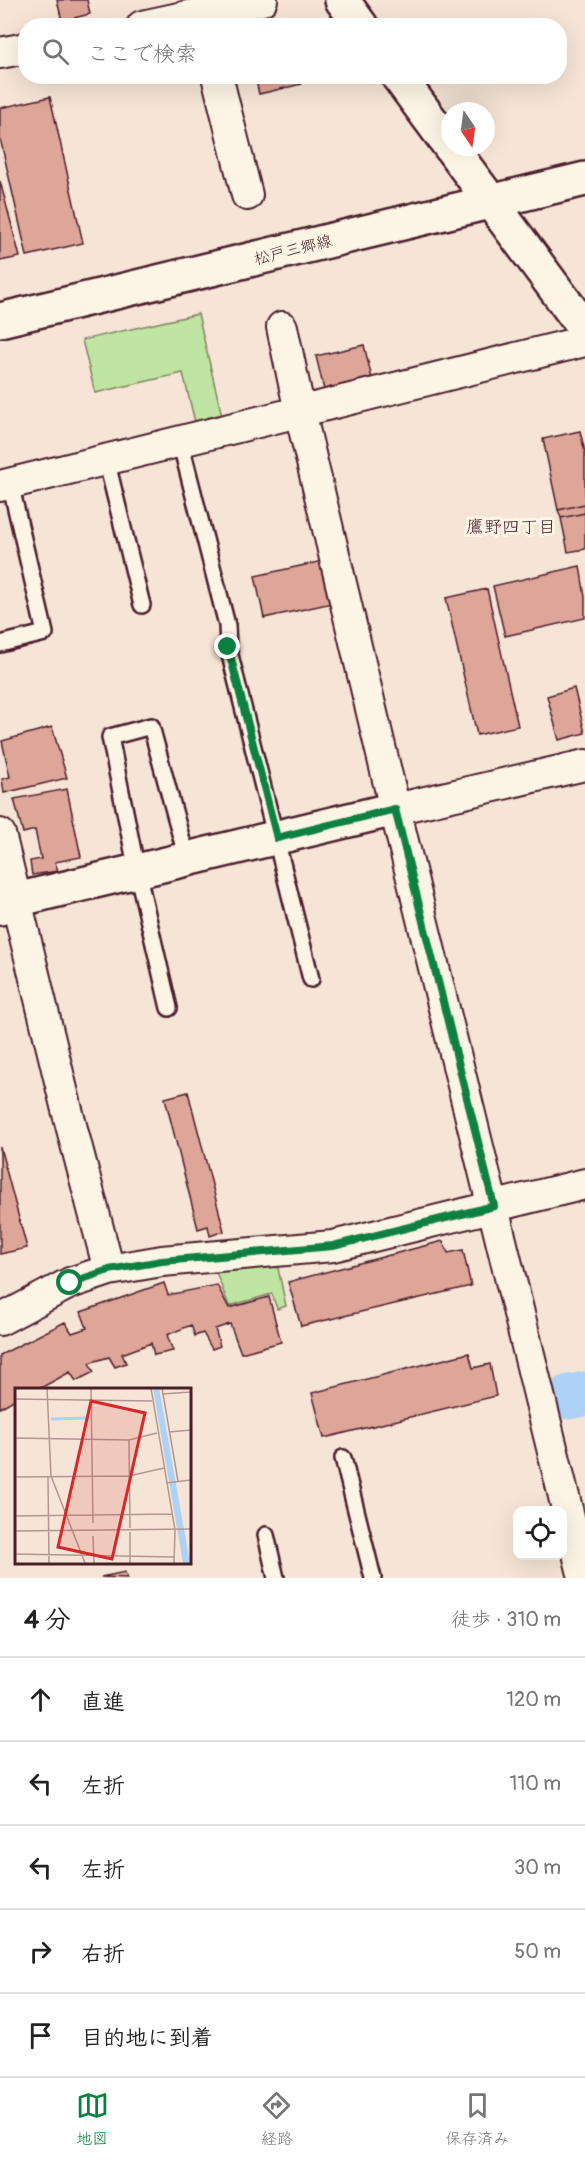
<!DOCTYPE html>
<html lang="ja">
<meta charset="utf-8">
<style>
:root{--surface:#fff;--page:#f2f2f2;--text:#222;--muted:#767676;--line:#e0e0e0;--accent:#0b8043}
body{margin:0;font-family:Pangolin,"Klee One",sans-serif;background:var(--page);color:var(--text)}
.controls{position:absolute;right:18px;bottom:18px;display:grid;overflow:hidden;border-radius:12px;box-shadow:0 6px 24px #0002}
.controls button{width:54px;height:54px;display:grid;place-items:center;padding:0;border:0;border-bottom:2px solid var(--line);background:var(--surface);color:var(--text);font:30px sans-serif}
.compass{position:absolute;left:441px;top:102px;width:54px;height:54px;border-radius:50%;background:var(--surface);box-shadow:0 6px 24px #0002;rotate:167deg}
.stop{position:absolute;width:18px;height:18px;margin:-14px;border:4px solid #0b8043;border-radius:50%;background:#fff}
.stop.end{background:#0b8043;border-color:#fff;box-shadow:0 2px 6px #0008}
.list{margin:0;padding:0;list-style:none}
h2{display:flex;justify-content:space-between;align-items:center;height:78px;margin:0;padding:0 24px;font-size:26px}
h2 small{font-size:20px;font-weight:400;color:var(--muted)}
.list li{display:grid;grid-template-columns:39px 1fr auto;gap:18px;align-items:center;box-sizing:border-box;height:84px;padding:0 24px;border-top:2px solid var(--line)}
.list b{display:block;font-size:22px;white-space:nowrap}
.list em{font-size:20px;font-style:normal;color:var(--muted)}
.icon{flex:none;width:33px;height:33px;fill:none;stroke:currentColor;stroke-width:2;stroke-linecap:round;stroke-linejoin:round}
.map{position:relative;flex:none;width:585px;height:1578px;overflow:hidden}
.search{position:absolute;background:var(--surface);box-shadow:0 6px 24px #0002;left:18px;right:18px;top:18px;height:66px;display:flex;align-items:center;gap:15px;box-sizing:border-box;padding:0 21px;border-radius:24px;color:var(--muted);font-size:22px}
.sheet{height:498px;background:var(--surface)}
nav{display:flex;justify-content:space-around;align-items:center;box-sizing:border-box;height:84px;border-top:2px solid var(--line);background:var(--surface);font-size:16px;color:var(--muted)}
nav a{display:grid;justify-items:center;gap:3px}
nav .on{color:var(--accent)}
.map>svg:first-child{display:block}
.green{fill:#bee5a1;stroke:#848266;stroke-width:1.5}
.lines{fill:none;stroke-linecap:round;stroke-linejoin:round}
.river{stroke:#aed1f6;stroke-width:45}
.building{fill:#dea599;stroke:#4a1f2b;stroke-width:1.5}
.lane-casing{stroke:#4a1f2b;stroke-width:20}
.street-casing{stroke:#4a1f2b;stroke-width:34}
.secondary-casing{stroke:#4a1f2b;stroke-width:38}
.lane{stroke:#fcf5e5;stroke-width:15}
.street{stroke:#fcf5e5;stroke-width:30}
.secondary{stroke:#fcf5e5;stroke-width:33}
.route{stroke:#0b8043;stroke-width:8}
.labels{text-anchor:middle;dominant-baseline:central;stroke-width:6;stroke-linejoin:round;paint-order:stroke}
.street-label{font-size:16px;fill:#4a1f2b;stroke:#fcf5e5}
.neighbourhood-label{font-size:18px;fill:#4a1f2b;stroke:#fcf5e5}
.inset-river{fill:none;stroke:#aed1f6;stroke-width:3}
.inset-road{fill:none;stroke:#b19692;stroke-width:1.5}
.view{fill:#d62828;fill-opacity:0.15;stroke:#d62828;stroke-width:3}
.inset-edge{fill:none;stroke:#4a1f2b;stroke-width:3}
</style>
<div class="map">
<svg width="585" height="1578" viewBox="0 0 585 1578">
<rect width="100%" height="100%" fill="#f6e5d6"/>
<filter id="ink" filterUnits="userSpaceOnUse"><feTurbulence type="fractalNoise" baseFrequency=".0167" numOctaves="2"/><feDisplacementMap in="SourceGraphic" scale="12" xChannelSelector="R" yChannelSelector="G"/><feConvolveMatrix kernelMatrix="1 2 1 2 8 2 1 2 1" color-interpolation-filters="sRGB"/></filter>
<g filter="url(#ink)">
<path class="green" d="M198,314l24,102 -27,6 -12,-49 -88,20 -13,-53z
M275,1254l11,52 -9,3 -5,-15 -43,12 -17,-45z"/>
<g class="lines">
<path class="river" d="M569,1397l16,-3"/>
</g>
<path class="building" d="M57,0h30l3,14 -28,7z
M255,76h45l2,8 -43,10z
M311,76h24l-23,6z
M50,97l33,146 -56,13 -27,-118v-30z
M0,181l20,76 -20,4z
M364,345l9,38 -48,11 -9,-38z
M580,431l5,21v52l-27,6 -15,-71z
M585,504v9l-24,5 -3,-8z
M585,513v36l-17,3 -7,-34z
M323,561l9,42 -68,15 -9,-42z
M580,566l5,31v21l-80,18 -12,-50z
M487,589l31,137 -41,9 -31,-137z
M574,688l11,45 -26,7 -12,-44z
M52,727l15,51 -63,15 -2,-14 8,-2 -8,-36z
M67,789l14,68 -26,5 3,9 -26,4 -2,-14 11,-2 -6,-29 -12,3 -9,-34z
M188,1092l36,139 -14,5 -2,-10 -10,3 -33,-131z
M0,1147l27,101 -27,6z
M443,1241l5,12 15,-3 8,36 -170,40 -13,-44z
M164,1283l4,12 49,-10 12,23 40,-11 12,45 -40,11 -11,-29 -15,5 5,17 -8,3 -9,-16 -8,3 -4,-11 -24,10 6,16 -19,4 -3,-12 -29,11 4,9 -11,4 -6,-10 -20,6 5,9 -18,9 -6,-9 -31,17h-23v12l-1,-2 -15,9v-53l65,-33 7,11 15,-5 -6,-16z
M469,1353l4,15 17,-4 6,32 -172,42 -12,-45z
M125,1572l2,6 -26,-1z"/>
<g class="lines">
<defs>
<path id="lane" d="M180,441l47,184 1,22 83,332
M106,459l36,146
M0,644l45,-11 -35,-150
M169,1008l-32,-137 -27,-134 41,-11 36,133
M343,1458l30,120
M266,1535l10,43"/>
<path id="street" d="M142,26l120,-26
M0,53l26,-5
M217,76l30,119
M282,327l18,85 95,397 189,769
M0,486l585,-145
M395,809l190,-44
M0,834l66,272 43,164
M0,1320l70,-37 39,-13 53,-9 171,-15 252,-62"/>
<path id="secondary" d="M342,0l19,26
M398,76l187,253
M0,320l585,-141
M0,908l16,-8 379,-91"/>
</defs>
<use href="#lane" class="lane-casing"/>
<use href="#street" class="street-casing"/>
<use href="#secondary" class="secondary-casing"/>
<use href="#lane" class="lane"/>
<use href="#street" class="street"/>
<use href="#secondary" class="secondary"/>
</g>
</g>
<g class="lines" filter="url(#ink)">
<path class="route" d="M70,1283l39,-13 53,-9 171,-15 161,-40 -99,-397 -118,29 -49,-191"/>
</g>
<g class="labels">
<g class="street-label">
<text transform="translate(293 250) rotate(-14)">松戸三郷線</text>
</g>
<g class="neighbourhood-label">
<text x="511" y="527">鷹野四丁目</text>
</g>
</g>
<g transform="translate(15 1388)">
<rect width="176" height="176" fill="#f6e5d6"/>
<path d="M138,0h6l31,175h-7z" fill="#aed1f6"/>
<path class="inset-river" d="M36,31l38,-1"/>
<path class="inset-road" d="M32,0l4,88 34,87M76,0l2,135M136,0l24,142 -1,33M147,0l16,93M147,6l29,-2M0,11l137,2M154,44l22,-2M0,50l114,2 28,-7M114,52l1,88M0,89l114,-1 35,-8M33,89l1,86M151,95l25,-3M0,128l157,-2M0,143l176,-2M115,144v31M78,148l1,27M0,166l159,3"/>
<path class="view" d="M76,13l54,12 -33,146 -54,-12z"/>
<rect width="176" height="176" class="inset-edge"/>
</g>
</svg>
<div class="controls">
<button><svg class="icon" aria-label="locate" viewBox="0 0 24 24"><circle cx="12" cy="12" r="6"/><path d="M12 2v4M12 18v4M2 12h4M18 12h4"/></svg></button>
</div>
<svg class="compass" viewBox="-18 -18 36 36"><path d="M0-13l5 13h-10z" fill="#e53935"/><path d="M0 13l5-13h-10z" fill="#767676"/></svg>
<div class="stop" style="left:70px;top:1283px"></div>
<div class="stop end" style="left:228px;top:647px"></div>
<div class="search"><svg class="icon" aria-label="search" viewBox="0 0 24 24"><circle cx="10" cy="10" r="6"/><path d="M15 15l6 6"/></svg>ここで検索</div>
</div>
<section class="sheet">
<h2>4 分<small>徒歩 · 310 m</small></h2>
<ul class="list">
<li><svg class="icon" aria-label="ahead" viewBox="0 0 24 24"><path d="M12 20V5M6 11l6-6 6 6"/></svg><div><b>直進</b></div><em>120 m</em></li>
<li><svg class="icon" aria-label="left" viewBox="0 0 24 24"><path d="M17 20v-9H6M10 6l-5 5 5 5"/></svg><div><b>左折</b></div><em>110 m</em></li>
<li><svg class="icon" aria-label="left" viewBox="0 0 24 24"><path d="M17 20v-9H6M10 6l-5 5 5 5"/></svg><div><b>左折</b></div><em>30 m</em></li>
<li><svg class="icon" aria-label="right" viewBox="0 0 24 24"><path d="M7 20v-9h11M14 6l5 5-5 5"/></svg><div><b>右折</b></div><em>50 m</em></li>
<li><svg class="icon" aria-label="arrive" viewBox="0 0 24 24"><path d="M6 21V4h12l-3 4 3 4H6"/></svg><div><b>目的地に到着</b></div></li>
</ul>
</section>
<nav>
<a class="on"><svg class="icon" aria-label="map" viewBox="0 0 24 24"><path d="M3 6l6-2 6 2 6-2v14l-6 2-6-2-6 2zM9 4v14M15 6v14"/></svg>地図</a>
<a><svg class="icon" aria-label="directions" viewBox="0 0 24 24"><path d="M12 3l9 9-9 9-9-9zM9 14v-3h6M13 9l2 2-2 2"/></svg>経路</a>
<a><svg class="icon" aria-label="saved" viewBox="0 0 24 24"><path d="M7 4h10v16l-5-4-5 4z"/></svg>保存済み</a>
</nav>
